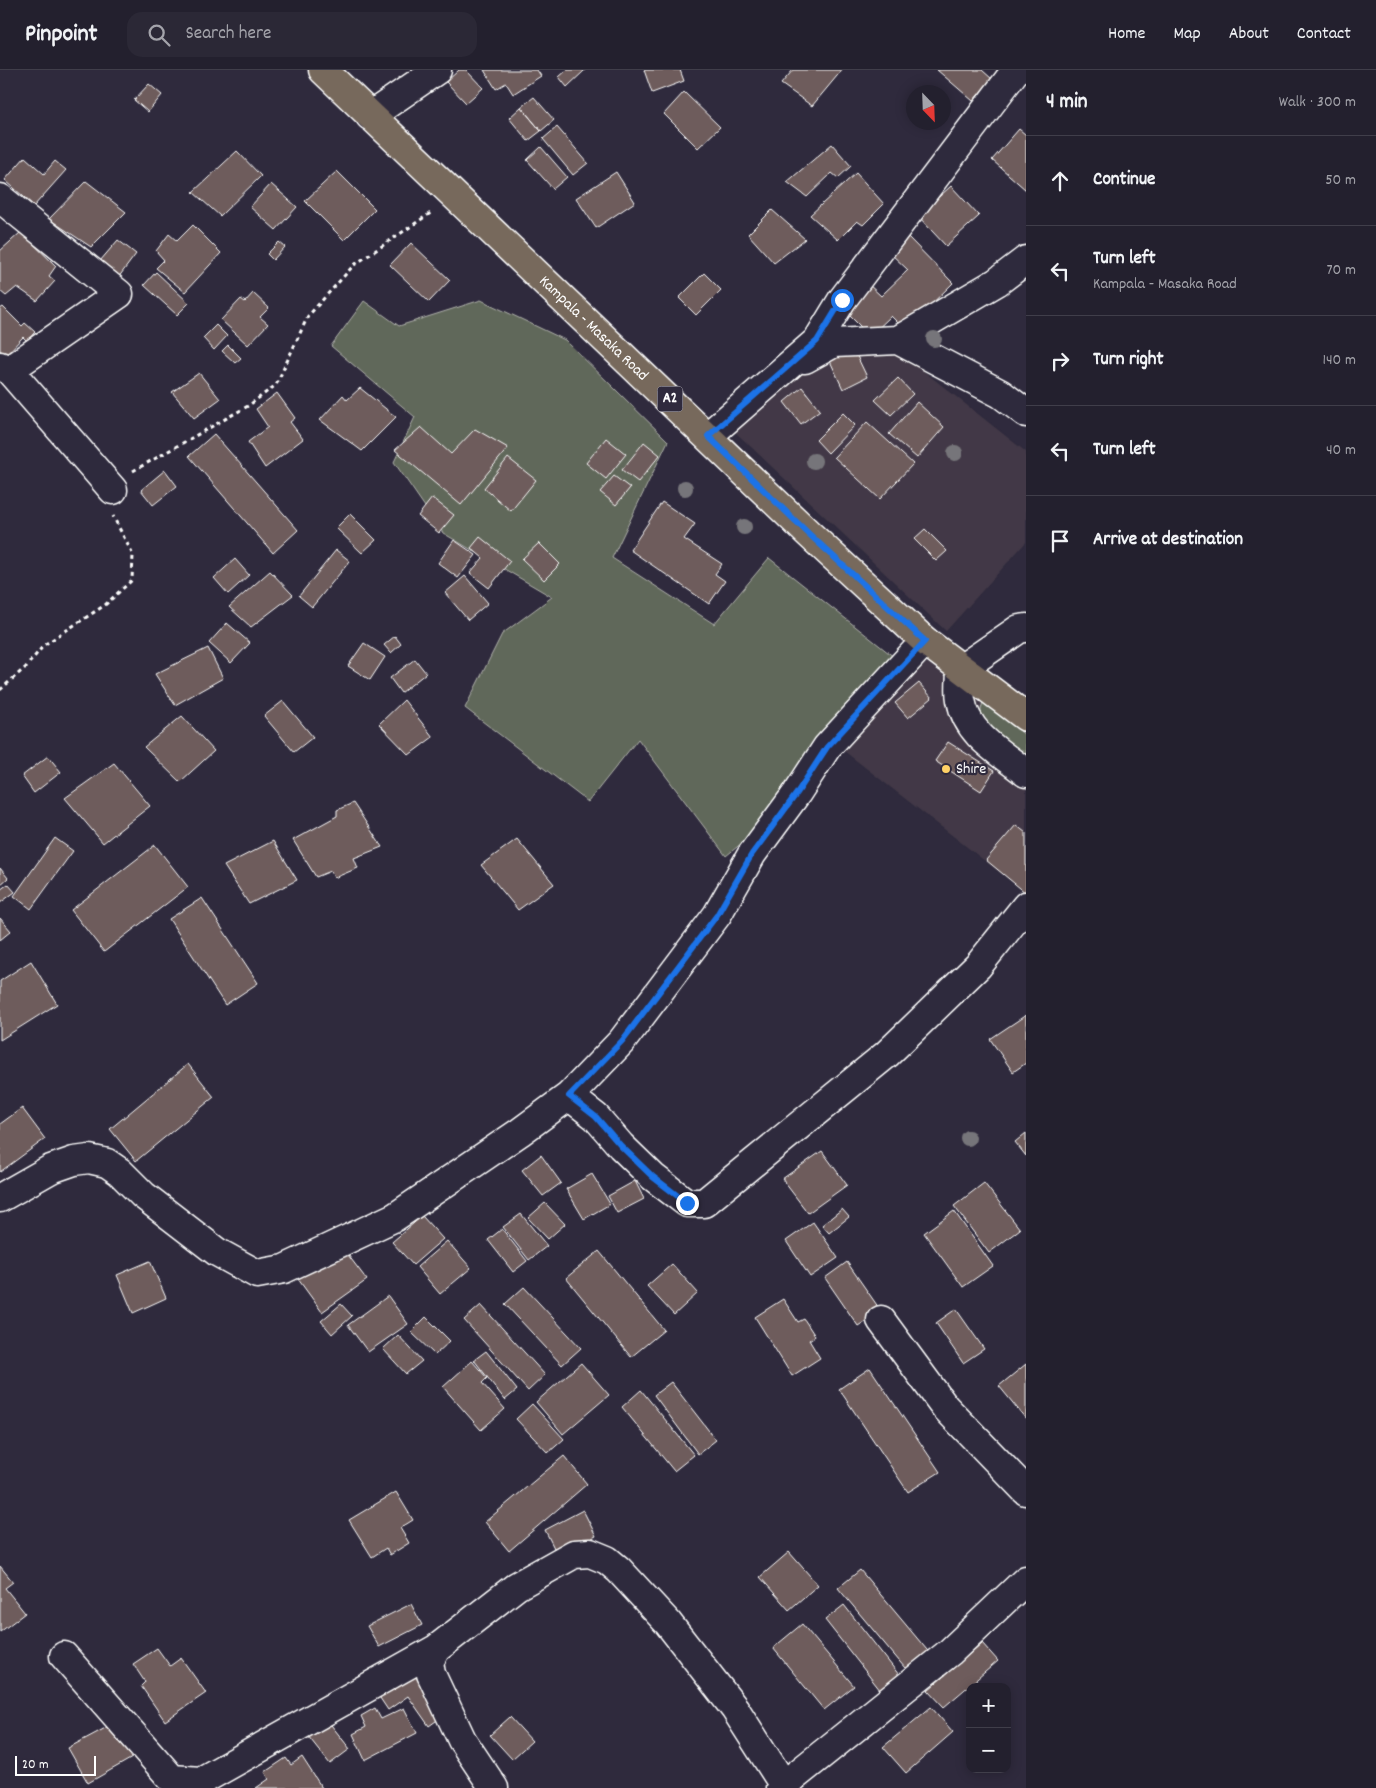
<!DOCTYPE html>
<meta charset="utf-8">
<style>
:root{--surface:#23202e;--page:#2b2836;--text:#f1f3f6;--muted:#a3a3aa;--line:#403e4a}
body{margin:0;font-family:Dekko,sans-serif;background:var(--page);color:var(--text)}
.controls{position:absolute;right:15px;bottom:15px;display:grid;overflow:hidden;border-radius:10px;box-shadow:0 2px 12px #0003}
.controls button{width:45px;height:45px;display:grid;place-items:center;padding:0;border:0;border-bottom:1px solid var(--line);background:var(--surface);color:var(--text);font:25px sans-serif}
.compass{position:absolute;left:906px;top:15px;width:45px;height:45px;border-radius:50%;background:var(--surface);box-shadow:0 2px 12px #0003;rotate:157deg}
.scale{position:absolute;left:15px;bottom:12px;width:81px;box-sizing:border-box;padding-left:5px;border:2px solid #fff;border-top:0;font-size:14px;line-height:18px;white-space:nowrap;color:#fff;-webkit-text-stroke:4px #2f2a3d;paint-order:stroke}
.stop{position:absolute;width:15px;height:15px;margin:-11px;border:4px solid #1a73e8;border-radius:50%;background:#fff}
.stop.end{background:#1a73e8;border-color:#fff;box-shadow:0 1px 5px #0008}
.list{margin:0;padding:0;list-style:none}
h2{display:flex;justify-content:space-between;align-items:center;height:65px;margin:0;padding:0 20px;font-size:21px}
h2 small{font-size:16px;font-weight:400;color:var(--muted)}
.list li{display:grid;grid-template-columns:32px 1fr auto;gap:15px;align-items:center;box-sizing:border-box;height:90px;padding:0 20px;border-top:1px solid var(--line)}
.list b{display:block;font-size:19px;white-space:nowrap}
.list p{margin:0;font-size:16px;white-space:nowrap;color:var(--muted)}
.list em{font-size:16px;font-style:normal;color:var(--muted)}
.icon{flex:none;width:28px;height:28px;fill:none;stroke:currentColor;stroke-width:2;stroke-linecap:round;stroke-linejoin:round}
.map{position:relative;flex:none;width:1026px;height:1718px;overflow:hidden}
header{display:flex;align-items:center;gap:30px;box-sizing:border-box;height:70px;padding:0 25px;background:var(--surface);border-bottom:1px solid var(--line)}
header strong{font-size:24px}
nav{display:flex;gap:28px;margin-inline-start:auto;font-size:18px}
.search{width:350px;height:45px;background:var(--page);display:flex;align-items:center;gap:12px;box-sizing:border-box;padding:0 18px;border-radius:15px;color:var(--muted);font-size:19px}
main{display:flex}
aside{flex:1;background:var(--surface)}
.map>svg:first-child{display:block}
.built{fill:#423946}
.green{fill:#61675a;stroke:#b0b3ac}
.building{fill:#6e5c5b;stroke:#fff}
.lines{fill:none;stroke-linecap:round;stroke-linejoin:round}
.minor-casing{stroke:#fff;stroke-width:31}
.major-casing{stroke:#fff;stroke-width:31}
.path{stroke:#fff;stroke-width:3;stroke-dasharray:4 4;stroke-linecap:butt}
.minor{stroke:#2f2a3d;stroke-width:28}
.major{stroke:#77695c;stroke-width:28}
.tree{fill:#76757a}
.route{stroke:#1a73e8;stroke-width:6}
.poi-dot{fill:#ffd166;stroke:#2f2a3d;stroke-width:2}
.labels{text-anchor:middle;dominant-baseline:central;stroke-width:4.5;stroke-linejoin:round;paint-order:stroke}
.shield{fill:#2f2a3d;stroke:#c1bfc5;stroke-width:1}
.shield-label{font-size:15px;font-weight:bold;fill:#fff}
.street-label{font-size:16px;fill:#fff;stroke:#2f2a3d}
.poi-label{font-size:16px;fill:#fff;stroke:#2f2a3d;text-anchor:start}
</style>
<header>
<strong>Pinpoint</strong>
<div class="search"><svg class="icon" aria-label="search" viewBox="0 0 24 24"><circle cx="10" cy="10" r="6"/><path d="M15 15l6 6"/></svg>Search here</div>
<nav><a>Home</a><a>Map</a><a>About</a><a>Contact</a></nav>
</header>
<main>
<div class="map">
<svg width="1026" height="1718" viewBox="0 0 1026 1718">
<rect width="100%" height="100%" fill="#2f2a3d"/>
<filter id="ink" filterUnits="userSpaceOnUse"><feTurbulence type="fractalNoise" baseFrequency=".02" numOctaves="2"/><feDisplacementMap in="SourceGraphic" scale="10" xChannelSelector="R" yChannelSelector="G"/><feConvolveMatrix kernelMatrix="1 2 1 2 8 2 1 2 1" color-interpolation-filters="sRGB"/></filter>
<g filter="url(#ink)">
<path class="built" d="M839,277l58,3 129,102v90l-80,89 -214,-202 60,-52z
M931,590l95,76v157l-187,-146 59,-63z"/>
<path class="green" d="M481,230l84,40 103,101 -56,117 102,66 55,-66 130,103 -101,136 -72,59 -88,-117 -50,63 -123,-94 37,-74 50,-37 -109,-64 -49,-71 21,-45 -84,-71 33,-45 35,25z
M983,631l43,35v28l-48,-40z"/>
<path class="building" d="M459,0h7l17,18 -17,15 -20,-21z
M484,0h53l4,6 -28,18 -7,-11 -10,6z
M567,0h18l-18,17 -8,-10z
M644,0h36l4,11 -32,12z
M793,0h49l-30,36 -31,-22z
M937,0h45l10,9 -19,22z
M149,14l13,11 -14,17 -14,-12z
M684,22l36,35 -22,21 -34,-34z
M534,27l20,23 -13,11 -20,-24z
M521,37l20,24 -13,10 -19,-23z
M557,57l31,36 -15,12 -30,-36z
M1019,59l7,6v55l-34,-30z
M832,74l19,22 -13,12 -6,-5 -25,24 -20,-15z
M541,77l26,30 -14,12 -26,-29z
M237,81l24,25 -41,40 -27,-24z
M25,87l19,17 11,-13 11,9 -32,36 -29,-26z
M337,101l38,38 -31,31 -39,-39z
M616,102l19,30 -39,26 -20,-30z
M856,103l28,31 -21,21 -6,-4 -19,19 -28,-25z
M86,111l40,31 -35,35 -42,-28z
M271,114l26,23 -21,23 -26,-23z
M951,116l28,30 -33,30 -28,-30z
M772,140l33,29 -31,24 -26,-29z
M193,155l28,28 -36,39 -29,-24 8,-8 -8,-9 13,-17 8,7z
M21,162l35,34 -7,10 6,5 -18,20 -20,-14 -11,9 -6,-5v-40z
M907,166l46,47 -48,47 -14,-14 -21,20 -29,-29 26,-24 14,13 27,-26 -18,-17z
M118,170l18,14 -18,24 -18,-17z
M279,172l6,5 -12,13 -6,-6z
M411,173l39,37 -21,22 -39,-37z
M156,202l33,31 -12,12 -33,-30z
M704,203l17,17 -25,25 -17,-17z
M253,223l16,15 -9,9 8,7 -20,21 -27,-25 20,-21 4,3z
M3,237l19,19 3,-3 10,9 -8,9 -4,-4 -17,18 -6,-5v-41z
M216,255l11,11 -13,14 -11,-12z
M228,275l13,13 -6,5 -13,-12z
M854,280l13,27 -24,12 -13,-28z
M199,303l21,26 -26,19 -22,-26z
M898,308l15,16 -22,21 -16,-15z
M802,317l18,23 -19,14 -17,-22z
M360,318l36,29 -34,34 -42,-31 23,-25 4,5z
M277,323l18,25 -5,4 13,17 -38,29 -17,-26 20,-15 -12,-18z
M917,332l27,25 -27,31 -28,-24z
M843,343l12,12 -27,28 -12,-13z
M867,352l46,42 -33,35 -46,-42z
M421,357l30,27 24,-25 33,19 -47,57 -66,-55z
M214,364l84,96 -25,23 -84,-97z
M606,368l20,16 -20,25 -20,-16z
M644,372l16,13 -22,27 -16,-12z
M508,388l28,22 -25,31 -27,-23z
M165,400l12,16 -24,19 -12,-15z
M614,406l16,12 -14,17 -16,-13z
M432,428l22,17 -15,18 -21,-17z
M662,432l33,22 -11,15 38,25 -7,10 10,7 -16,23 -79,-54z
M350,444l26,26 -14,13 -26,-25z
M925,459l22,22 -11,10 -22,-22z
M480,467l30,24 -21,27 -19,-15 13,-15 -12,-10z
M454,470l22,15 -18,23 -20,-15z
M539,473l21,21 -16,16 -22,-21z
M336,480l14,11 -38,46 -13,-11z
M235,489l14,16 -21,19 -14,-16z
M270,501l23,24 -42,32 -22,-20z
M465,506l23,27 -20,17 -23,-27z
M227,553l23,20 -19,20 -22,-20z
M395,566l6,8 -10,9 -7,-8z
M364,573l21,14 -15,23 -22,-14z
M208,578l15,30 -48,27 -20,-31z
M415,589l11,14 -25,20 -11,-15z
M919,613l13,15 -24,20 -13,-15z
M404,630l29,37 -24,18 -30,-31z
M283,631l30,36 -19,15 -30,-36z
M182,646l32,35 -34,31 -36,-35z
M948,672l46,29 -13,20 -46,-30z
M48,686l13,16 -27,21 -12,-17z
M114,693l36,43 -47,37 -38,-45z
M353,733l29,44 -28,11 4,10 -24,10 -3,-7 -15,6 -23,-37 44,-24v-6z
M1016,755l10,8v60l-40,-33z
M55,768l18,13 -42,58 -17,-13z
M517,769l37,45 -36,26 -37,-45z
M273,771l24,39 -48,24 -25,-38z
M155,775l33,42 -84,65 -33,-42z
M0,798l8,10 -8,7z
M8,814l7,8 -15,11v-13z
M202,828l56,85 -33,22 -56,-86z
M0,848l11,13 -11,9z
M31,891l26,43 -57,36v-59z
M1026,945v48l-13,9 -23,-33z
M188,994l26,33 -78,64 -26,-32z
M22,1038l23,31 -45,33v-48z
M1026,1063v23l-11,-14z
M822,1081l25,34 -39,28 -26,-34z
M541,1085l20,28 -18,13 -21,-26z
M592,1104l18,30 -26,15 -18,-30z
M635,1111l9,18 -27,14 -9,-17z
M984,1113l36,46 -31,24 -35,-47z
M545,1133l20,21 -17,15 -20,-21z
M842,1139l7,8 -20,16 -7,-8z
M954,1141l39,55 -30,21 -39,-54z
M521,1144l26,32 -18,14 -26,-33z
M422,1146l21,23 -30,26 -21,-23z
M813,1152l25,36 -28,19 -24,-36z
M502,1159l25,32 -14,11 -25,-32z
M447,1171l24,27 -31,26 -23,-27z
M342,1177l25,33 -45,32 -24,-33z
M599,1181l65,79 -33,27 -65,-79z
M150,1191l16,37 -33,15 -16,-38z
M847,1192l34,49 -23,15 -33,-48z
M672,1194l26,29 -24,22 -27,-29z
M524,1217l57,61 -19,17 -57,-61z
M388,1226l20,28 -40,28 -20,-27z
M783,1229l15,23 6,-3 11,17 -6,4 11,18 -28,18 -37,-59z
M341,1234l11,12 -20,18 -11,-13z
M481,1235l64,70 -17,16 -64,-71z
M956,1239l28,40 -21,14 -27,-40z
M426,1247l24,24 -15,14 -24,-23z
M398,1265l24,26 -16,13 -23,-25z
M486,1281l31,39 -12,10 -31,-40z
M472,1291l15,17 -5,5 23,26 -24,21 -38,-43z
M581,1293l28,32 -46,39 -27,-32z
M1026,1294v55l-27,-33z
M870,1298l70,104 -32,20 -69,-103z
M671,1312l45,58 -18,14 -44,-59z
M641,1320l53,65 -20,16 -52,-64z
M532,1334l32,35 -16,14 -32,-34z
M564,1386l23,28 -78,67 -24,-29z
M396,1422l17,28 -13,8 9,15 -19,12 -4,-7 -14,9 -23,-37z
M583,1440l13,26 -38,20 -13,-26z
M789,1482l29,33 -29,25 -29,-33z
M0,1496l13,16 -8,6 20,25 -25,19z
M860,1500l72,86 -22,18 -72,-86z
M411,1534l11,21 -43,22 -12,-21z
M844,1535l59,75 -19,15 -59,-75z
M802,1554l52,62 -30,24 -51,-62z
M982,1573l16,18 -54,46 -16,-17z
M157,1578l13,18 11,-8 25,35 -41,28 -24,-35 4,-4 -12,-18z
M416,1599l31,44 -18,13 -21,-30 -20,14 -10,-15z
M931,1637l22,25 -47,41 -23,-26z
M375,1638l6,11 23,-11 13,25 -52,27 -12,-26 13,-7 -5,-11z
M324,1646l26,33 -20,15 -26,-33z
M510,1647l22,24 -20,18 -22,-24z
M113,1654l19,34 -44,25 -20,-35z
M302,1687l20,31h-66l13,-9 -4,-7 21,-14 5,7z"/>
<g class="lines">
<defs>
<path id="minor" d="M370,46l67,-46
M0,128l119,96 -110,76
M898,270l103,54 25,19
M805,289l29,-16 64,-3 99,-58 29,-22
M0,296l9,4 104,120
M708,366l109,-95 25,-41 174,-230
M1026,558l-7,1 -58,40c0,10 -2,21 0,31 6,35 39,52 65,73
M569,1026l27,21 25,29 32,31 34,26h17l183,-149 91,-88 48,-60
M0,1128l51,-29 23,-8 15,-2 18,4 13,9 23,23 74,57 40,22 27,-5 111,-52 125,-85 49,-36 53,-55 95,-126 35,-61 45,-61 30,-46 98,-106
M881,1250l64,87 81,84
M64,1586l108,123 29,2 235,-132
M494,1718l-32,-48 -31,-66 -2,-12 7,-13 81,-63 57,-32 16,-1 17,7 12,10 49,53 67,86 48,75
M780,1718l170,-136 76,-72"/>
<g id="major">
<path id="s1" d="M323,0l486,464 116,107 101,76"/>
</g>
</defs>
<use href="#minor" class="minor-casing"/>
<use href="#major" class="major-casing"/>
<path class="path" d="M133,401l115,-65 28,-21 32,-69 46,-51 78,-53
M0,620l26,-23 18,-22 61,-40 27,-25 1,-25 -20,-39"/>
<use href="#minor" class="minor"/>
<use href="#major" class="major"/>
</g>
<g class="tree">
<circle cx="934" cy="269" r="8"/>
<circle cx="955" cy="383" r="8"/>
<circle cx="814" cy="391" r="8"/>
<circle cx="685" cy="418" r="8"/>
<circle cx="744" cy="457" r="8"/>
<circle cx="968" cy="1068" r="8"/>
</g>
</g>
<g class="lines" filter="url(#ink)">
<path class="route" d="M687,1133l-34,-26 -32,-31 -25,-29 -27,-21 53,-55 95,-126 35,-61 45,-61 30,-46 98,-106 -116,-107 -101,-98 109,-95 25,-41"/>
</g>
<circle class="poi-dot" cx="946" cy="699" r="5"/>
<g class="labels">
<rect class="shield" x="657.5" y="316.5" width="25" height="25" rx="4"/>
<g class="shield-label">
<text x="670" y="329">A2</text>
</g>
<g class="street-label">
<text stroke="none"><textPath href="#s1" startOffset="374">Kampala - Masaka Road</textPath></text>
</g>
<g class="poi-label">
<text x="956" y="699">Shire</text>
</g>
</g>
</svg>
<div class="controls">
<button>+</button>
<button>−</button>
</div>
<svg class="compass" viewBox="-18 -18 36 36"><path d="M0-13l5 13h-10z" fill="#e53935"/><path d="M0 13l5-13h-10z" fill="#a3a3aa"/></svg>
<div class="scale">20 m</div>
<div class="stop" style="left:842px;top:230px"></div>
<div class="stop end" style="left:687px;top:1133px"></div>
</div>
<aside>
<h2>4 min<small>Walk · 300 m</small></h2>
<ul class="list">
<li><svg class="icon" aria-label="ahead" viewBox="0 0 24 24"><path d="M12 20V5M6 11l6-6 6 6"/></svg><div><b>Continue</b></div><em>50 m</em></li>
<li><svg class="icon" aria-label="left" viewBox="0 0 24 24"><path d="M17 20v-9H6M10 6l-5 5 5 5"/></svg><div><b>Turn left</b><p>Kampala - Masaka Road</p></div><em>70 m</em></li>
<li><svg class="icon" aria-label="right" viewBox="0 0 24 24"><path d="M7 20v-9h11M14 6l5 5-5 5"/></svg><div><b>Turn right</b></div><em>140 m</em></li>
<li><svg class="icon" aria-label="left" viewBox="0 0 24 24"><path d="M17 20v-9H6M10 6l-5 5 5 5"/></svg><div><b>Turn left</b></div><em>40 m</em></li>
<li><svg class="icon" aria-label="arrive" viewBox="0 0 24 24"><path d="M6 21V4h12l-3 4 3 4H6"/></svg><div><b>Arrive at destination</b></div></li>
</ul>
</aside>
</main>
